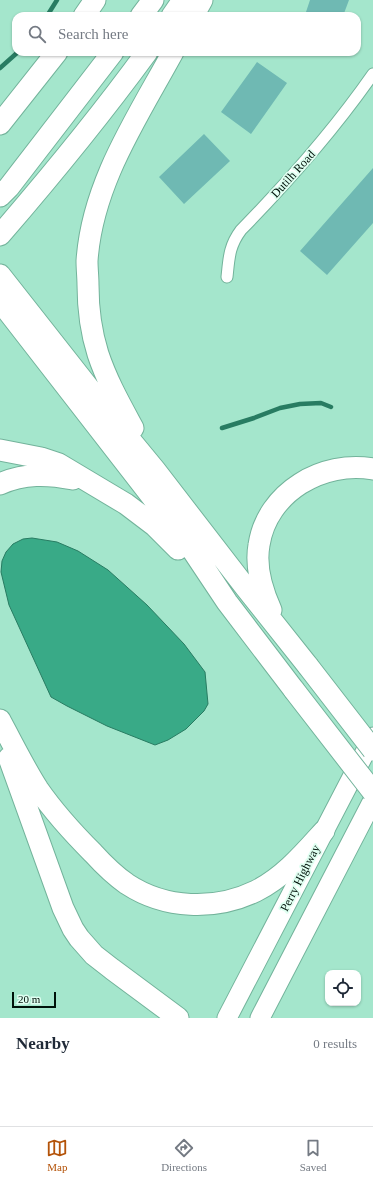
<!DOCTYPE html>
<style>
:root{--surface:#fff;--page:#f6f6f7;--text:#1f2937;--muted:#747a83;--line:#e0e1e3;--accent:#b45309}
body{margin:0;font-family:Georgia,serif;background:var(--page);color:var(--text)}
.controls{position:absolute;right:12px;bottom:12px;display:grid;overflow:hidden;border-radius:8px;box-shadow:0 1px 3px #0004}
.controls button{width:36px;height:36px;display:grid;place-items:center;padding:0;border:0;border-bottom:1px solid var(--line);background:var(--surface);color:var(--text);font:20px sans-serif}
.scale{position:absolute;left:12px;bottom:10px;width:44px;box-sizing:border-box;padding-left:4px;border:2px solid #00120a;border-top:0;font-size:11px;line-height:14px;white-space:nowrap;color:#00120a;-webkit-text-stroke:3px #dffff1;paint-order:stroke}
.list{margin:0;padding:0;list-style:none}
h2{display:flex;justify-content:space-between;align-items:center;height:52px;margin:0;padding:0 16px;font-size:17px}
h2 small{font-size:13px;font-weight:400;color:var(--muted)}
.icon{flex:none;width:22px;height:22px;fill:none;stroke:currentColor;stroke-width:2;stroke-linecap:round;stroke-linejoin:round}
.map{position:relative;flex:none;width:373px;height:1018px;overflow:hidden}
.search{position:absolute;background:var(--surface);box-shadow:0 1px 3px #0004;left:12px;right:12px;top:12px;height:44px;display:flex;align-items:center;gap:10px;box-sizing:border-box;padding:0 14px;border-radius:12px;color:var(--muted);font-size:15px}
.sheet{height:108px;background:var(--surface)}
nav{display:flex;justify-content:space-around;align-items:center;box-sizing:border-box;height:56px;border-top:1px solid var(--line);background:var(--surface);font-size:11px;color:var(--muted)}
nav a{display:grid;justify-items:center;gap:2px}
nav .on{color:var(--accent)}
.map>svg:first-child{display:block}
.water{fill:#39aa87;stroke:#287c62}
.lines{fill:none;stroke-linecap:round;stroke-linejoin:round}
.stream{stroke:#287c62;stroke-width:4.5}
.building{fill:#6fb9b3}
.minor-casing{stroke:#73b39b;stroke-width:13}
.trunk-casing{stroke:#73b39b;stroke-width:21}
.motorway-casing{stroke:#73b39b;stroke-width:23}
.minor{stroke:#fff;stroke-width:11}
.trunk{stroke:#fff;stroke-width:19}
.motorway{stroke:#fff;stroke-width:21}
.motorway-bridge-casing{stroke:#73b39b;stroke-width:23;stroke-linecap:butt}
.motorway-bridge{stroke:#fff;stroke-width:21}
.labels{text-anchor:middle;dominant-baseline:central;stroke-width:3.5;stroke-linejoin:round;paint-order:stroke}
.street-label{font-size:12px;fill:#00120a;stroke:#dffff1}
</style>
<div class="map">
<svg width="373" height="1018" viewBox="0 0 373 1018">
<rect width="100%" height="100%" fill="#a4e6cc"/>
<path class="water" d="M32,538l25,4 21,9 30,19 39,35 37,39 21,28 3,32 -4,7 -18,18 -18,11 -13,5 -48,-19 -40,-20 -16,-9 -42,-92 -8,-33 1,-11 4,-9 7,-8 10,-5z"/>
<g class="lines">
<path class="stream" d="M47,16l10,-16
M0,68l18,-16
M222,428l32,-10 26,-10 20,-4 21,-1 10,4"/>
</g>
<path class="building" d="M310,0h39l-6,16h-26l-11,-4z
M257,62l30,21 -36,51 -30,-22z
M204,134l26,27 -46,43 -25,-27z
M373,168v55l-46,52 -27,-24z"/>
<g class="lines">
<defs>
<path id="minor" d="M227,277c2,-19 2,-31 14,-47 48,-49 93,-100 132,-156"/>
<path id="trunk" d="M227,1018l146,-281
M260,1018l113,-218"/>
<path id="motorway" d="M84,16l11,-16
M141,16l12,-16
M172,16l11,-16
M193,16l9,-16
M0,124l57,-72
M0,196l9,-9 104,-135
M0,235c51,-59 101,-120 147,-183
M0,275l118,150 37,45 91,118 62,78
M0,301l187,241 40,60 67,88
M133,428c-13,-24 -26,-47 -35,-74 -7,-22 -10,-45 -10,-69 0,-8 -1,-16 -1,-24 5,-77 50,-143 86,-209
M0,450l41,8 18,6 67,40 29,22 23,23
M0,484c24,-11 48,-10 73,-5
M271,610c-9,-20 -16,-43 -12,-65 8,-53 64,-85 114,-76
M0,720c12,23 24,47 38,69 16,23 35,44 55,64 10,11 21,22 34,31 38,25 88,27 129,7 28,-14 48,-38 68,-60
M9,758l54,150 10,21 6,9 15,17 18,14 66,49"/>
</defs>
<use href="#minor" class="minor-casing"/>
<use href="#trunk" class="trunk-casing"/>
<use href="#motorway" class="motorway-casing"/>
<use href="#minor" class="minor"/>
<use href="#trunk" class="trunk"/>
<use href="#motorway" class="motorway"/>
<defs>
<path id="motorway-bridge" d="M308,666l65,84
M294,690l79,102"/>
</defs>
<use href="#motorway-bridge" class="motorway-bridge-casing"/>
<use href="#motorway-bridge" class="motorway-bridge"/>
</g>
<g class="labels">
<g class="street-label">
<text transform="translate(293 174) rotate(-48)">Dutilh Road</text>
<text transform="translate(300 878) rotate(-63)">Perry Highway</text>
</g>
</g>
</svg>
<div class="controls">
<button><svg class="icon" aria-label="locate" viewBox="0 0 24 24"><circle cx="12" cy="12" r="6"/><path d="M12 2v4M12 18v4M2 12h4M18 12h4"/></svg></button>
</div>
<div class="scale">20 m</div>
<div class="search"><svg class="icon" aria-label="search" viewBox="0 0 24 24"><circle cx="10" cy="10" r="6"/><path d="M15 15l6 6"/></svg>Search here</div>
</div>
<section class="sheet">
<h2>Nearby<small>0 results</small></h2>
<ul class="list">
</ul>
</section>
<nav>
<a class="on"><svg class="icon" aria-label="map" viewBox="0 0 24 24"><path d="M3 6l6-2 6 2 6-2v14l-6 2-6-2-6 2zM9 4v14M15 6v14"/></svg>Map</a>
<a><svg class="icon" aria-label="directions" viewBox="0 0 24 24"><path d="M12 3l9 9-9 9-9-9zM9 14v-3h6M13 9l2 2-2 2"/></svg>Directions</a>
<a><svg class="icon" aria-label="saved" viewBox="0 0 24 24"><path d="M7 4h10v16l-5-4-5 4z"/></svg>Saved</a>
</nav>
